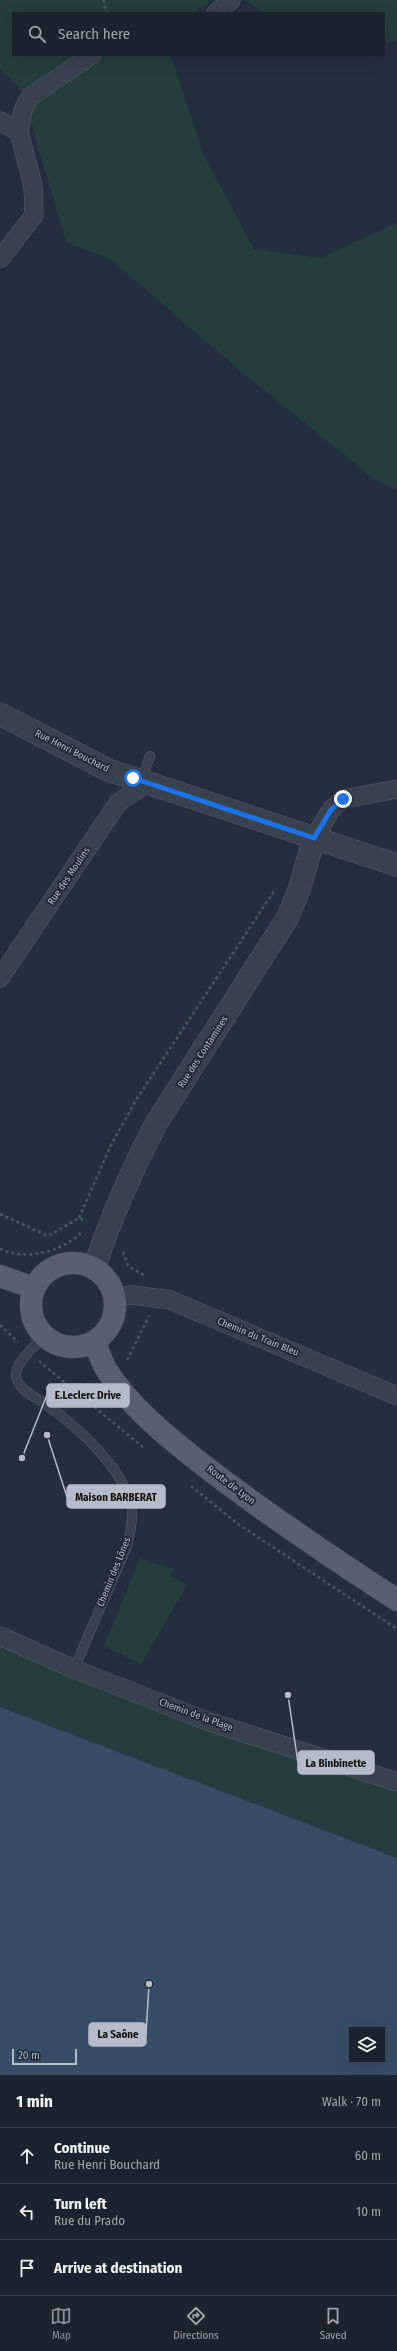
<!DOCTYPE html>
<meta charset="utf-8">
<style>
:root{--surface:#1b232e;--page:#242b36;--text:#f1f3f6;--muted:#a0a4aa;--line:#39404a;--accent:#8c9099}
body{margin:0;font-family:"Fira Sans Condensed",sans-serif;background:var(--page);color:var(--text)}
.controls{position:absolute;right:12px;bottom:12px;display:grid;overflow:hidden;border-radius:0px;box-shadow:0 4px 16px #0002}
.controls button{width:36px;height:36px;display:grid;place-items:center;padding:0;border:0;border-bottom:1px solid var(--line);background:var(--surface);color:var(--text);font:20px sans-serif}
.scale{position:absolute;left:12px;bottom:10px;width:65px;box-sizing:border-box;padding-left:4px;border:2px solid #b4bcc9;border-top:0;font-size:11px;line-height:14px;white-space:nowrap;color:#b4bcc9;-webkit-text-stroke:3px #1d2633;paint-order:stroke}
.stop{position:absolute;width:12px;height:12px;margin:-9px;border:3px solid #1a73e8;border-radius:50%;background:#fff}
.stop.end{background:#1a73e8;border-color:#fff;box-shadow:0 1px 4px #0008}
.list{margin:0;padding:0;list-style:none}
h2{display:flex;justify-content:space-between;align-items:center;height:52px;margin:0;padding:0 16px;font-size:17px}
h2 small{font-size:13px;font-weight:400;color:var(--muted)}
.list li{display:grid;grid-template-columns:26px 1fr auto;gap:12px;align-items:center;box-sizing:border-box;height:56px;padding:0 16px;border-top:1px solid var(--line)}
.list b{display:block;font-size:15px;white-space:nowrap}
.list p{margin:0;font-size:13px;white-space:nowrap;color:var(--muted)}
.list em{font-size:13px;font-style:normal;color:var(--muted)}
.icon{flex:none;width:22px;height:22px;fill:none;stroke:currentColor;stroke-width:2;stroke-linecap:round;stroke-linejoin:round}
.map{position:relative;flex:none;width:397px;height:2075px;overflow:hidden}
.search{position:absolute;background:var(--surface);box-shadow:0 4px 16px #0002;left:12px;right:12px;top:12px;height:44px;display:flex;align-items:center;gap:10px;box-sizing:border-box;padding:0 14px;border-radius:0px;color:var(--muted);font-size:15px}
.sheet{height:220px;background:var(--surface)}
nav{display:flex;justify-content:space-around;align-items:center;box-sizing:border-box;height:56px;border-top:1px solid var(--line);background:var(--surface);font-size:11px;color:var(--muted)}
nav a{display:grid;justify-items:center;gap:2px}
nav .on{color:var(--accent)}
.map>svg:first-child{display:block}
.green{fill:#263c3f}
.water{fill:#394c67;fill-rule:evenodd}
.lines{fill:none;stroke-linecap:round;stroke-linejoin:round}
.service-casing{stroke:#565f6c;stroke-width:10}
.minor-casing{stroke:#565f6c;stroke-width:19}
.tertiary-casing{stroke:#565f6c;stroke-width:23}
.primary-casing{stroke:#414a57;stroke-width:23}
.path{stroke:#44595c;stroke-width:2.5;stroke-dasharray:3 3;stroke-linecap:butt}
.service{stroke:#38414e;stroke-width:9}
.minor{stroke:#38414e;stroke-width:18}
.tertiary{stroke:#38414e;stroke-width:22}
.primary{stroke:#56606e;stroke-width:22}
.route{stroke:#1a73e8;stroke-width:5}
.labels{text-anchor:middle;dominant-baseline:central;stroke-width:3.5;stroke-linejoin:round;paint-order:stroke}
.street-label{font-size:10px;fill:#b4bcc9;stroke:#1d2633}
.leader{fill:none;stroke:#b4bcc9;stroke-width:1.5}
.callout-dot{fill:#b4bcc9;stroke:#1d2633;stroke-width:1.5}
.callout{fill:#b4bcc9;stroke:#b4bcc9;stroke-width:1.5}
.callout-label{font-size:11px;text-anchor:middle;font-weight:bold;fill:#111}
</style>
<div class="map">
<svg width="397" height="2075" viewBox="0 0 397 2075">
<rect width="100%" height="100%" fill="#242f3e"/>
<path class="green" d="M0,0h212l-18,13h-181v42h158l32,99 51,95 66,9 77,-35v267l-23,-11 -143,-116 -119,-103 -46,-18 -44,-151 -22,-22z
M245,0h152v40l-13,5v-32h-120z
M140,1558l33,11 -3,7 17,9 -46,79 -37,-18z
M0,1641l397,147v70l-397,-151z"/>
<path class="water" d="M0,1707l397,151v217h-397zM352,2030h30v30h-30z"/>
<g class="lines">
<defs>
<path id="service" d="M141,781l9,-25
M45,1336c-9,9 -32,28 -29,41 2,12 19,20 28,26 33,24 81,65 88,107 1,12 -2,24 -5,36l-53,123"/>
<path id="minor" d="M216,13l15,-13
M0,121l19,11
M0,259l34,-44 -1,-29 -14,-54 4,-22 7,-13 62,-42
M314,838l17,-28 12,-11 54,-10
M0,978l118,-175 29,-20
M115,1297l18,-2 37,5 227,96
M0,1636l74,33 133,52 190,61"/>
<path id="tertiary" d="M0,714l108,56 289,95
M94,1268c17,-51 38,-99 63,-146l131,-205 11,-27 15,-52"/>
<path id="primary" d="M31 1305a42 42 0 1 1 84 0a42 42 0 1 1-84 0Z
M0,1276l34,12
M95,1341c3,9 6,20 11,28 23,37 58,65 92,92 64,50 131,95 199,139"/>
</defs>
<use href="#service" class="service-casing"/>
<use href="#minor" class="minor-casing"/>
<use href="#tertiary" class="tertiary-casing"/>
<use href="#primary" class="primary-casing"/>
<path class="path" d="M103,0l4,13
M0,1214l48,22 31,-18 8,3
M79,1218l32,-73 25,-45 138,-209
M0,1249c26,12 62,3 82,-17
M123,1252l5,14 16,9
M0,1325l18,17
M127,1360l22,-44
M39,1361l106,88
M79,1394l10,-11
M191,1486l47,38 159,105"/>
<use href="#service" class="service"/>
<use href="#minor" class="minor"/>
<use href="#tertiary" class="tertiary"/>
<use href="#primary" class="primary"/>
</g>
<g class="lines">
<path class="route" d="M133,778l181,60 17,-28 12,-11"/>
</g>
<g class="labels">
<g class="street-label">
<text transform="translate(72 751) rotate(27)">Rue Henri Bouchard</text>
<text transform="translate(69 876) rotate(-56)">Rue des Moulins</text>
<text transform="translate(203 1052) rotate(-57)">Rue des Contamines</text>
<text transform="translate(258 1337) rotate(22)">Chemin du Train Bleu</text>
<text transform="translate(231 1485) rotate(37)">Route de Lyon</text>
<text transform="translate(114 1572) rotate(-68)">Chemin des Lônes</text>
<text transform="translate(196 1715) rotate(20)">Chemin de la Plage</text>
</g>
</g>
<path class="leader" d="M22 1458L47 1395M47 1435L67 1497M288 1695L298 1763M149 1984L146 2034"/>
<g class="callout-dot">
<circle cx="22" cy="1458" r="4"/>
<circle cx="47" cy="1435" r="4"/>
<circle cx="288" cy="1695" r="4"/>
<circle cx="149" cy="1984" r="4"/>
</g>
<g class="callout">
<rect x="47" y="1384" width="82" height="23" rx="4"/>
<rect x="67" y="1485" width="98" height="23" rx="4"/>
<rect x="298" y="1751" width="76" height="23" rx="4"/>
<rect x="89" y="2023" width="57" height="23" rx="4"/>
</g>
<g class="callout-label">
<text x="88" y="1399">E.Leclerc Drive</text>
<text x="116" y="1501">Maison BARBERAT</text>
<text x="336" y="1767">La Binbinette</text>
<text x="118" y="2038">La Saône</text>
</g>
</svg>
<div class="controls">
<button><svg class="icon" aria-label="layers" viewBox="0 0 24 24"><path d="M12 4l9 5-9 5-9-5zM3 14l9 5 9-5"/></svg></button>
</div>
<div class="scale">20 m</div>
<div class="stop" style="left:133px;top:778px"></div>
<div class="stop end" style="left:343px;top:799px"></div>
<div class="search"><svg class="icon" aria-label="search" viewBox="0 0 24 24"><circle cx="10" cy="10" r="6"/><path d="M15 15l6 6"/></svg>Search here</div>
</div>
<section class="sheet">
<h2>1 min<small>Walk · 70 m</small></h2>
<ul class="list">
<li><svg class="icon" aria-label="ahead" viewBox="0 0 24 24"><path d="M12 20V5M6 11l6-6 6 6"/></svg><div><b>Continue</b><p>Rue Henri Bouchard</p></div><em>60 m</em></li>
<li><svg class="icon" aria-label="left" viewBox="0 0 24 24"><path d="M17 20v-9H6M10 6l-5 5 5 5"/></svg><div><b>Turn left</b><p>Rue du Prado</p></div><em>10 m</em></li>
<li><svg class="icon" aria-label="arrive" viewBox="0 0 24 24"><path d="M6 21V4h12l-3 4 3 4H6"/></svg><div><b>Arrive at destination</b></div></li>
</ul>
</section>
<nav>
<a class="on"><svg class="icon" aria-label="map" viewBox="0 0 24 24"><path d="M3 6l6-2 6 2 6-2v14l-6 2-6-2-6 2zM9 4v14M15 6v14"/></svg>Map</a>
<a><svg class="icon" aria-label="directions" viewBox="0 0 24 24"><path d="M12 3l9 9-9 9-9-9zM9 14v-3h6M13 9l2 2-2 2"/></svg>Directions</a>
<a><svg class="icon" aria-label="saved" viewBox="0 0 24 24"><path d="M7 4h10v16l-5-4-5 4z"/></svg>Saved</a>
</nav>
